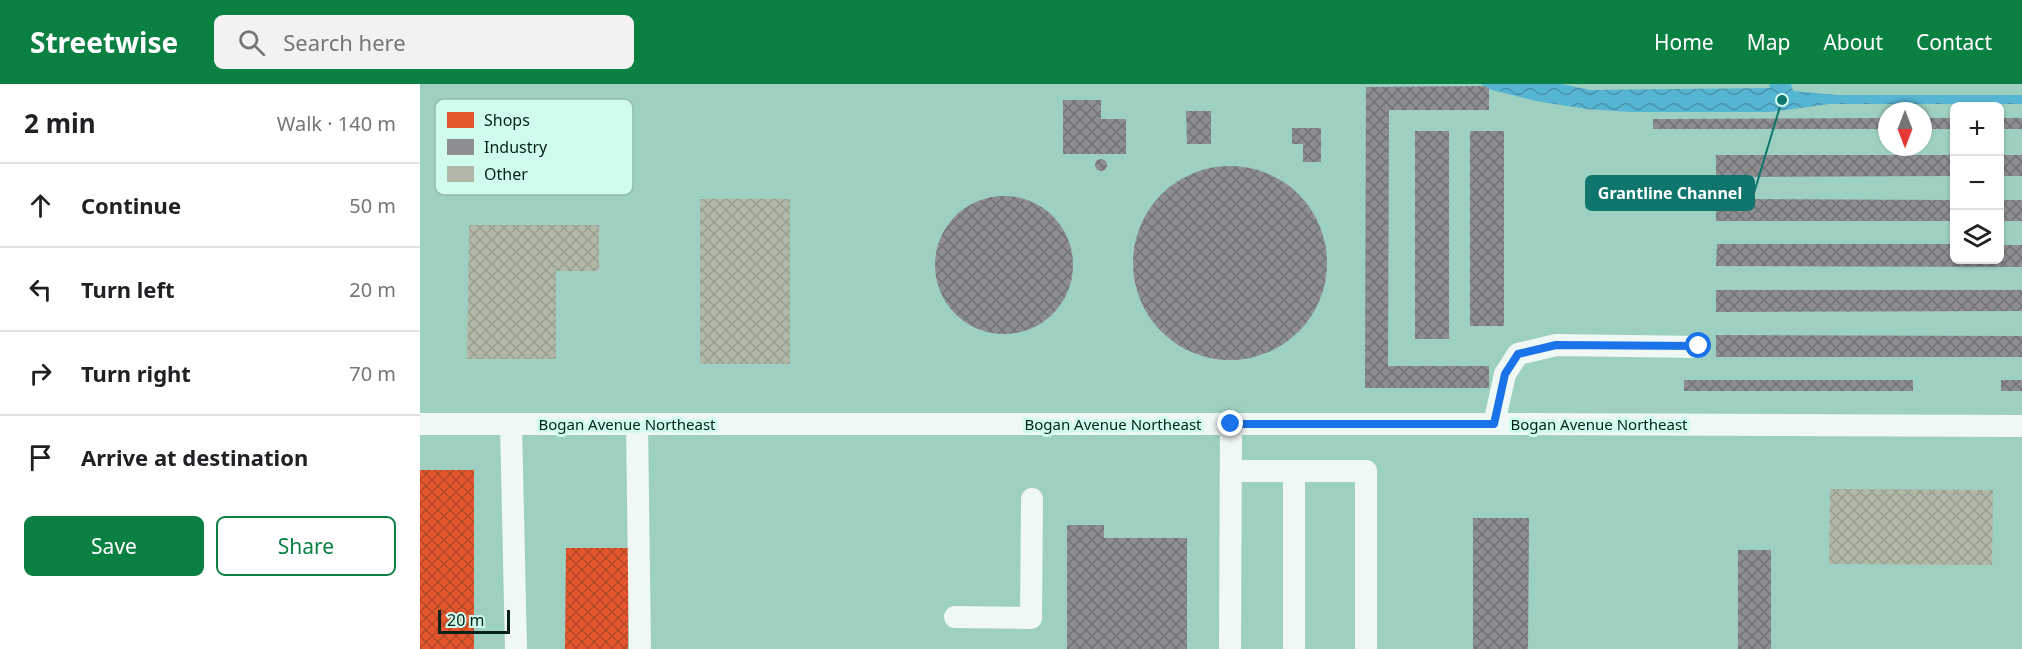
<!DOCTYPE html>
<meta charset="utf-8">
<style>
:root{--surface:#fff;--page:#f2f2f2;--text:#202124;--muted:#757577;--line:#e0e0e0;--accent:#0b8043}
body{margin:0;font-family:"Noto Sans",sans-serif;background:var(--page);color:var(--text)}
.controls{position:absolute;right:18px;top:18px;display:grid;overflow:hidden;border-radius:9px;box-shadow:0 2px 4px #0004}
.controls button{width:54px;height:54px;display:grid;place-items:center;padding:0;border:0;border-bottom:2px solid var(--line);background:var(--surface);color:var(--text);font:30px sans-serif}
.compass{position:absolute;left:1458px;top:18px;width:54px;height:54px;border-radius:50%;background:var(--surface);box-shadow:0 2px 4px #0004;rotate:180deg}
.scale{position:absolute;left:18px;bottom:15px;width:72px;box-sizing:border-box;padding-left:6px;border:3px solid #04221a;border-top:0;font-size:16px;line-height:21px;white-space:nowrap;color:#04221a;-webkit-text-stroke:4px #d0fced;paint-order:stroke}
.stop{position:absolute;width:18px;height:18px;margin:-14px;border:4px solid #1a73e8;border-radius:50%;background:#fff}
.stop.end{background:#1a73e8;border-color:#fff;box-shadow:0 2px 6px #0008}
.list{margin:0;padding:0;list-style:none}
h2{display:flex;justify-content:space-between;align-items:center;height:78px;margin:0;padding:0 24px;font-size:26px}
h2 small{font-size:20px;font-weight:400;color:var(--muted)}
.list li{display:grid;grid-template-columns:39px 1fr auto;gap:18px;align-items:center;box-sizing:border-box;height:84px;padding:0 24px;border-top:2px solid var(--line)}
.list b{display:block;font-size:22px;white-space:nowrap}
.list em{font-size:20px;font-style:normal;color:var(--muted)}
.actions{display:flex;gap:12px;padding:18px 24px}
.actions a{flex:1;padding:14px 0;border:2px solid var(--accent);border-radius:9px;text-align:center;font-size:21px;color:var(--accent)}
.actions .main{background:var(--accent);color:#fff}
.icon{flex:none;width:33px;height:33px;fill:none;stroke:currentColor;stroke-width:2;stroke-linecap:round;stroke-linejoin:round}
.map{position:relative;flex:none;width:1602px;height:565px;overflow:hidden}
header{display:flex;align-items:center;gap:36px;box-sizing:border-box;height:84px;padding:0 30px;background:var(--accent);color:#fff}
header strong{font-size:28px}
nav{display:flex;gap:33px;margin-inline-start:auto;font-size:21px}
.search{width:420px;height:54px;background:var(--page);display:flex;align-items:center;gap:15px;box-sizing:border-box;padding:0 21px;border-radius:9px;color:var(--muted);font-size:22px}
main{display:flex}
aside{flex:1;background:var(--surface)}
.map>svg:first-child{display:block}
.water{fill:url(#water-waves)}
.shops{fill:url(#shops-cross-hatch)}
.industry{fill:url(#industry-cross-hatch)}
.building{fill:url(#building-cross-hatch)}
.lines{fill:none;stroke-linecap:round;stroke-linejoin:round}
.minor{stroke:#f0f8f6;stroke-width:22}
.route{stroke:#1a73e8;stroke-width:8}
.labels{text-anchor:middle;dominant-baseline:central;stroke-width:6;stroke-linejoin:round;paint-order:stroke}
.street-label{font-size:15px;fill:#04221a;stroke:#d0fced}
.key{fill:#d0fced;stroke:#93bbae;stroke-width:1.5}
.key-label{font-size:16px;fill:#04221a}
.leader{fill:none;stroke:#0f766e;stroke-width:2}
.callout-dot{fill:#0f766e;stroke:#d0fced;stroke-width:2}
.callout{fill:#0f766e;stroke:#0f766e;stroke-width:2}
.callout-label{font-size:16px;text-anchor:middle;font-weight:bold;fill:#fff}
</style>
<header>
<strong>Streetwise</strong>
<div class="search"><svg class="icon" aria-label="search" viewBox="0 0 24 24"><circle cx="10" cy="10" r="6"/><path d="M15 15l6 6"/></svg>Search here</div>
<nav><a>Home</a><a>Map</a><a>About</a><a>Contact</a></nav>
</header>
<main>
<aside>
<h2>2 min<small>Walk · 140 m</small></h2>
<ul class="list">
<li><svg class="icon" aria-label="ahead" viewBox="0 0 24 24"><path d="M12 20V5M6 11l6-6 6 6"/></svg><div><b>Continue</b></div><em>50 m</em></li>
<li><svg class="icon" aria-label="left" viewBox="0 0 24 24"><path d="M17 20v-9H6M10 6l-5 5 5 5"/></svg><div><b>Turn left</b></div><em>20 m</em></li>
<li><svg class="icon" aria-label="right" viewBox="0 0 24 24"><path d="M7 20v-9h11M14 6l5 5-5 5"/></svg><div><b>Turn right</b></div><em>70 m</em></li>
<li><svg class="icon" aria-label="arrive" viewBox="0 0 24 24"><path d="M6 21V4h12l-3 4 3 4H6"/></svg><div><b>Arrive at destination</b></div></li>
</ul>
<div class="actions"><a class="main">Save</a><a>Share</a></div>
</aside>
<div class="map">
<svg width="1602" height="565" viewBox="0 0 1602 565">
<defs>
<pattern id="water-waves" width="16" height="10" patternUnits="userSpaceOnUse" patternTransform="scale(1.5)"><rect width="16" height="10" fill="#57b5d4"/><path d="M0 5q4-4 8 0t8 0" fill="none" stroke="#4693ab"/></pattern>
<pattern id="shops-cross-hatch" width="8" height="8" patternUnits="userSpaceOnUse" patternTransform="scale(1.5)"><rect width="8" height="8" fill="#e4572e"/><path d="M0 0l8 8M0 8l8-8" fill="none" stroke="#b74826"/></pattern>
<pattern id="industry-cross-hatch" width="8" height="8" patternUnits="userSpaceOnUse" patternTransform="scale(1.5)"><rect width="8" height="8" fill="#8d8d92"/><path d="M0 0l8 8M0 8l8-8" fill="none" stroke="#717376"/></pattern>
<pattern id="building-cross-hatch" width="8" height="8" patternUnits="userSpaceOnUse" patternTransform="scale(1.5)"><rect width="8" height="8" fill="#b1b8a7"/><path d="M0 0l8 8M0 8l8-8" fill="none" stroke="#979e8f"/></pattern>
</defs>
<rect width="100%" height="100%" fill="#9dd0c1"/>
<path class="water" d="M1060,0h82l28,6 180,-2 -1,-4h22l2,7 44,4h185v9h-193l-59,8h-139l-45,-3 -50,-8 -44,-11z"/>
<path class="shops" d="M0,386h54v179h-54z
M146,464h63l-1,101h-63z"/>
<path class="industry" d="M1064,2l5,2v22h-100l-1,256h101v22h-124l1,-301z
M643,16h38v19h25v35h-63z
M766,27h25v33h-24z
M1467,34v11h-234v-10z
M1503,34h31v11h-31z
M1580,34h22v11h-22z
M872,44h29v34h-18v-18h-11z
M995,47h34v208h-34z
M1050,47h34v195h-34z
M1296,71h238v21l-238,1z
M1580,71h22v21h-22z
M675 81a6 6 0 1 1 12 0a6 6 0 1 1-12 0Z
M713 179a97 97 0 1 1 194 0a97 97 0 1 1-194 0Z
M515 181a69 69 0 1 1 138 0a69 69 0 1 1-138 0Z
M1296,115l238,1v21h-238z
M1580,116h22v21h-22z
M1297,160h237v16h46v-15h22v22l-306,-1z
M1296,206h306v21l-306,1z
M1296,251l306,1v21h-306z
M1264,296h229v11h-229z
M1581,296h21v11h-21z
M1053,434h56l-1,131h-55z
M647,441h37v13h83v111h-120z
M1318,466h33v99h-33z"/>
<path class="building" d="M280,115h90v165h-90z
M49,141h130v46h-43v88h-89z
M1410,405l163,1 -1,75 -163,-1z"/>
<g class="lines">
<path class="minor" d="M0,340h1074l528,2
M91,340l5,225
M217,340l3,225
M1074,340l11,-50 13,-20 38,-9 143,2
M811,387h135v178
M535,533l76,1 1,-119
M810,565l1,-225
M874,565v-178"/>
</g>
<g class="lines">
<path class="route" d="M811,340h263l11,-50 13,-20 38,-9 143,1"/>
</g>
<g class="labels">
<g class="street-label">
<text x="207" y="340">Bogan Avenue Northeast</text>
<text x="693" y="340">Bogan Avenue Northeast</text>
<text x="1179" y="340">Bogan Avenue Northeast</text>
</g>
</g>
<rect x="15" y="15" width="198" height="96" rx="9" class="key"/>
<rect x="27" y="28" width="27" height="16" fill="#e4572e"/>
<rect x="27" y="55" width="27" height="16" fill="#8d8d92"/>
<rect x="27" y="82" width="27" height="16" fill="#b1b8a7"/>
<g class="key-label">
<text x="64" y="42">Shops</text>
<text x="64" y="69">Industry</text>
<text x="64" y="96">Other</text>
</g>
<path class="leader" d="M1362 16L1334 109"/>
<circle class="callout-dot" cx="1362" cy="16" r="6"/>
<rect class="callout" x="1166" y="92" width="168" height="34" rx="6"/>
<g class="callout-label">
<text x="1250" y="115">Grantline Channel</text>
</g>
</svg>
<div class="controls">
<button>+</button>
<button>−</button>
<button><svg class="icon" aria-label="layers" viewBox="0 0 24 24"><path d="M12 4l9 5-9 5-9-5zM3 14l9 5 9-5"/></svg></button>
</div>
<svg class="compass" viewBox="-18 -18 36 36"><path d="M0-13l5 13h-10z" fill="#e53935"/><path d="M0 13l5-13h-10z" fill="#757577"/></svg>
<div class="scale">20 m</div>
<div class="stop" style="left:1279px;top:262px"></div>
<div class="stop end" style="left:811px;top:340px"></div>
</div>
</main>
